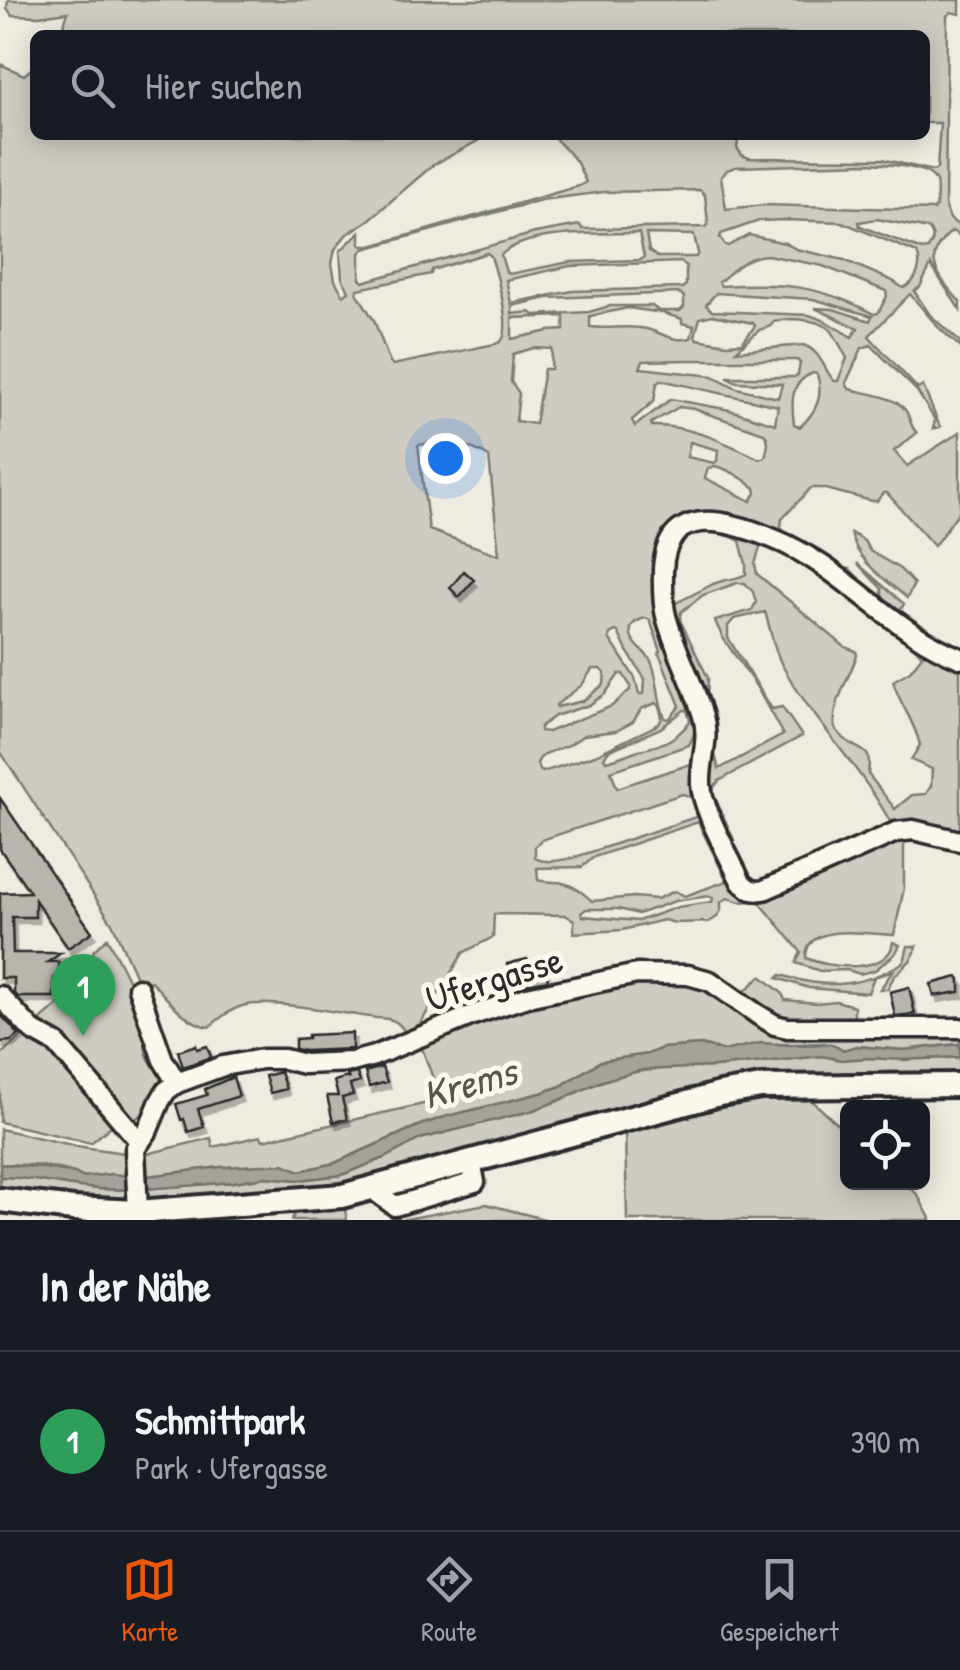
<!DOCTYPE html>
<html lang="de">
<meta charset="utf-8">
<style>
:root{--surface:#171b24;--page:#242831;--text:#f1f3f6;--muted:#9ea1a6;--line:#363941;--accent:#ea580c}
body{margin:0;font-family:"Patrick Hand",sans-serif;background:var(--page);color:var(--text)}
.controls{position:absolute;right:30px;bottom:30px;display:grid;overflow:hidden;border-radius:15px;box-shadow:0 5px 25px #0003}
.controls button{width:90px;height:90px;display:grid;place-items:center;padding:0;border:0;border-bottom:2px solid var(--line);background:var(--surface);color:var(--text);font:50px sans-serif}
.you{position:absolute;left:445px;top:458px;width:35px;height:35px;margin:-25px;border:8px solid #fff;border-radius:50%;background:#1a73e8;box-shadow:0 0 0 15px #1a73e833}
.badge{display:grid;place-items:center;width:65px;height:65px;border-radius:50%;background:var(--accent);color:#fff;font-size:32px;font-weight:700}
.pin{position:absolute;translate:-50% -82px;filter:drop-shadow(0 2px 5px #0008)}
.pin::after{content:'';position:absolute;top:52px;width:35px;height:30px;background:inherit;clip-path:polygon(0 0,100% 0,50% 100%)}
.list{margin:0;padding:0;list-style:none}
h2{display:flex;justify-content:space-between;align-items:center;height:130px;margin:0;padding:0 40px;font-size:42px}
h2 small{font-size:32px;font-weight:400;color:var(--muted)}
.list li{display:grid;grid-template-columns:65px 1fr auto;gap:30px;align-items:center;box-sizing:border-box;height:180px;padding:0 40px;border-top:2px solid var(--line)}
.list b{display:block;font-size:38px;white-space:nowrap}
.list p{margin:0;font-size:32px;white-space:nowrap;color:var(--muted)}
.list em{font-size:32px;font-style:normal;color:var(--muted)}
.icon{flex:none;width:55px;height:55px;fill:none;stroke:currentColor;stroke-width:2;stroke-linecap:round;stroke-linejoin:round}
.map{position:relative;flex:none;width:960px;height:1220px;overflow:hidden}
.search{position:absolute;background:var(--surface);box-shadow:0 5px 25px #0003;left:30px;right:30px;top:30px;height:110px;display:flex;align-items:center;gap:25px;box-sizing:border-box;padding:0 35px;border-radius:15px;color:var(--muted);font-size:38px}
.sheet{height:310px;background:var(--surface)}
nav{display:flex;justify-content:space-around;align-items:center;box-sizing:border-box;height:140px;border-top:2px solid var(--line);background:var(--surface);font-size:28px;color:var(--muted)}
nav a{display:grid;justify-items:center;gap:5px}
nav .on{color:var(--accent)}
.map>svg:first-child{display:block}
.green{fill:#cecbc2;stroke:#7c7b76;stroke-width:2.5;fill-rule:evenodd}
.water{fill:#a4a29a;stroke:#74726e;stroke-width:2.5}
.building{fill:#b8b5ae;stroke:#2b2b2b;stroke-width:2.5;filter:url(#shadow)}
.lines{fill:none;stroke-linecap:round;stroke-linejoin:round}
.minor-casing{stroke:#2b2b2b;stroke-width:25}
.major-casing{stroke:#2b2b2b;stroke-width:30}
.minor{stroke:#fbf7ec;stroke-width:18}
.major{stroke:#fbf7ec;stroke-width:22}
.labels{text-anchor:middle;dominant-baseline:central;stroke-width:10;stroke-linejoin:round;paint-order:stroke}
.street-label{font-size:38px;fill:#2b2b2b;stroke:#fbf7ec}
.water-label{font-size:40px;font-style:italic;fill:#555552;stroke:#fbf7ec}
</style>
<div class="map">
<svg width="960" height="1220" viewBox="0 0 960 1220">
<defs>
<filter id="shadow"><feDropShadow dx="3.5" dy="6" stdDeviation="0" flood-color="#0004"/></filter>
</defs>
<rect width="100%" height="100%" fill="#eeebe0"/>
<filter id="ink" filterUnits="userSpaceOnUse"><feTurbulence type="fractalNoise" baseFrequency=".01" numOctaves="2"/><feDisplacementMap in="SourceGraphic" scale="20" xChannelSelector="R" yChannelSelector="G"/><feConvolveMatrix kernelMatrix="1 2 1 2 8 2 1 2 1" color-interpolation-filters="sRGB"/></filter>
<g filter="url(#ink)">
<path class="green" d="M8,0h952v14l-9,-2 -4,4 -2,188c2,10 4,18 15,21v11l-8,-5c-32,26 -15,44 8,71v8l-29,-45 -11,22 -6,4 16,24 30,27v5l-22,-20 -28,-33 -41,42 49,53 5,-3 17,41 -7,2 2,-9 -18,-29 -46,-46 -9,3 -16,35 3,6c16,4 47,7 57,22 5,9 4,15 11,22l-23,18 13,15 53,-34v78l-26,36 -47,-53h-4l-6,8h-5l-50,-13h-11l-29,31 -1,8 3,5 56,36 10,1 25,29 7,1v-10l-25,-26 47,41 -7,12 -88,-64 -119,-31 -29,41 39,159 -11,24 -78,26 6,17 74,-24 2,-16 11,-23 -6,50 46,119 8,7 -12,1 -12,-4 -7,4v8l-4,7 -8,5 -34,1 -11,-3 -42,10 -48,3v-13l-9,-5 -71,-1 -1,23 -30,16 -43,71 -15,9c-6,-13 -15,-15 -29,-15 -31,-4 -106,-20 -134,-12 -13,4 -23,13 -33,21 -24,-4 -42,-29 -58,-46l-11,5 -28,-63 -112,-172v-687l24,11 11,-9v69h454l-56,30 -64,55 -23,15 -11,14 -3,15 3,16 8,15 6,-4 -7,-13 -2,-27 20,-19v12l2,2h9l208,-60 7,-4 -10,-21 -24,-26h187l-2,13 5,7 7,3 133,1 51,12 4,-2 3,-46h-15v-88h-865l8,-23 -29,4 -27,-1 -5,-7zM867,163c16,1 64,2 69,19 2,7 0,18 0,25l-2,3 -170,-5 -38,4 -5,-32 6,-7 8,-3zM700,190l5,5 3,29 -3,3 -123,2 -2,-4 -45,8 -172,49 -3,-3v-26l4,-4 177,-49 63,-8zM877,219l52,10c6,8 4,12 -1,20l-6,1 -62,-24 -1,-4zM784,220l58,2 75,31c6,13 -1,30 -14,35l-10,-7 -49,-21 -48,-11 -11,-6 -36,-8 -21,11 -3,-1 -5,-7 1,-4 38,-13zM639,233l5,24 -3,3 -71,2 -61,12 -3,-2 -5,-17c27,-26 101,-21 138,-22zM646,234l48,1 4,18 -2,4h-39l-8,-6zM487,253l4,3c5,15 21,71 11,84 -1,2 -4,3 -7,4l-102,21 -3,-2 -16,-43 -17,-27 1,-4 73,-15 1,-4zM767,255l56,11 63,25 1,5 -9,17 -4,1c-54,-29 -93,-32 -153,-28l-2,-4c16,-13 27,-26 48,-27zM681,262l5,4v19l-4,3 -109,3 -62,12 -5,-23 64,-14zM680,293l4,4v10l-4,4h-21l-7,-5h-42l-21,6 -55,3 -4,-3 -18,2v-8l35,-8zM716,293l97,6 59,17 -2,5 -37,-12 -18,-1 43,20 -6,9 -29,-17 -14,-5 -97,-4 -6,-6zM628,308l35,5 19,6v4l12,3 -3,12c-18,4 -25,-3 -41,-8 -18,-6 -41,0 -60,-3v-11zM712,315l41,8 2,3 -13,17 -15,1 -30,-5 -2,-3 5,-18zM564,316v14l-15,1 -37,8v-21zM789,319c12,0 32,2 41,10 3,2 14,24 17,29l-9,23h-4c-11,-13 -13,-29 -30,-36l-68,6 23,-21 12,-4 2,-4zM534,348l18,1 -1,20h-7l-9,55 -19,-3 3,-28 -8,-11 2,-28zM688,360h109l3,3 -2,12 -4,2h-67l10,5 45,2 -4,14 -41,-10 -24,-12 -73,-8 3,-7zM813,373l4,1c7,23 -1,38 -17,53l-6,-3c-3,-22 -4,-42 19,-51zM661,380l117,26 -3,18 -45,-14 -59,-11 -36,27 -3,-6 22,-19 3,-18zM679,407l15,2 70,24c7,8 3,15 1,24l-5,2c-34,-16 -70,-34 -108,-33l-1,-3zM437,442c20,1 34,4 52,15l10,98 -70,-25 -11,-85zM690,442l28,8 -1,11 -3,2 -27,-6zM715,466c13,3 29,13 40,22l1,5 -5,8 -46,-23 3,-10zM645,618l5,2 11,31 -2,2 21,53 -11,13 -4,-1c-8,-18 -6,-39 -14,-57 -5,-10 -17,-14 -20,-26 -2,-11 5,-14 14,-17zM615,631l3,1 9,19 18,28 -1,15h-5l-4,-16 -26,-40 1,-4zM592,669h8l5,4 -1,11 -21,17 -26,6 -1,-2 26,-20zM619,674h4l7,11v5l-18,16 -64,26 -8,-1v-4l15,-11 34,-11 16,-11zM656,703l3,2 3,13 -3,6 -64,31 -52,17 -4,-2 -2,-7 3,-5 7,-5 22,-8 15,-10 32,-4 17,-9 8,-13zM684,710h3l3,11c-12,18 -30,25 -51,29 -11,3 -21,9 -33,11l-2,-3 4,-7 53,-23zM682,794c13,2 16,12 14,23l-123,41c-13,2 -26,6 -38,0v-12l6,-6zM698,822l29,59 -42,15 -10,-5 -18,8 -23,-2 -42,4c-11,-10 -22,-19 -38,-19 -5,-1 -11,0 -16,-2l-1,-12 45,-1 12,-10zM709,896l4,2 -1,4 -34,5 -40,14 -55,-5 -2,-3 5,-4h33l19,5 37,-13z
M704,525c48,4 98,24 135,54 37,30 76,64 121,82v176l-47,-11 -19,3c-30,-59 -80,-106 -112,-164 -9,-17 -11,-35 -17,-53l-31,7 -6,7v12l44,71 10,-2 20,29 -83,45 -5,6 -1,6 21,47 -7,3 -21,-50 -1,-18 5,-33 -3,-24 -40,-111c16,-7 31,-15 46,-23 11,-5 23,-4 33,-10v-10l-6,-23c-20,-12 -46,-11 -67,-3l8,-8zM762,541c26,8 57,23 77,42 10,9 16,21 27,29 20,14 41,24 56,44l-12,15 -17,10c7,25 21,38 27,64l-9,15 21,9 -1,17 -5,8 -14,1 -17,14 -27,-35c4,-27 -4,-20 -21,-33 -4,-3 -8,-8 -12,-13 -3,-26 14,-49 22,-73l-1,-4 -11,-4 -88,-73 -2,-10zM737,583h8l8,9 3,10 -4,8 -37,11 8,17 33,48 27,49 -64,34 -6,-21 2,-28 -8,-22 1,-20 -28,-58 1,-8 22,-17z
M851,533l13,8 6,10 30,18 14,15 -7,14c-22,-19 -51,-37 -56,-65z
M904,833v55l-10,47c-23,0 -89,-15 -88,23 22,10 83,17 87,-16l7,3 -5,9 -20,16 -15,4 -13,-4 -27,1 -24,-8 5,-11 -44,-53z
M107,938c13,26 29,53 36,81 5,19 -4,38 16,50l2,12 -16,37 -6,-2 -8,9 -8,-9 -32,27 -91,-21v-67l85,-73 9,-32z
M908,946h9c-5,22 -23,22 -29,43h-8l13,-18 -19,6 -6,16 -59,-5 -32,-10 4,-3c47,15 81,12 123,-13z
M761,976l21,17 3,7 32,3 19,-2 18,5v17h-66l-47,-28z
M664,978l44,8 43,33 209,15v10l-57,6 -46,-4 -14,4 -19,-7 -78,3 -22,5 -23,-6 -39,3 -13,6 -48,7 -40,25 -20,7 -93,23 -28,9 -85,38 -35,8 -79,-4 -81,10 -1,-21 72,-18 2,9 48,-11 2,4 178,-40 -22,-60 141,-46z
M822,1056c17,3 32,2 49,2 30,0 59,3 89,-1v18l-153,2 -466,112 -199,15 -1,-15 93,-7 31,-5 34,3 43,-5 78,-36 111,-28 89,-37 47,-6 48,-1z
M767,1096h40l40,37 1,49 56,1 13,11 14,26h-304l-2,-90 95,-26z
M0,1129l76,17 48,7 6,3 1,19 -50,2c-21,-13 -56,-12 -81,-13z
M0,1177h24l75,12 33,1 1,14 -133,-10z
M344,1204l3,16h-55l3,-9z
M486,1204l62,16h-148z"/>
<path class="water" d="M760,1043l33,2 37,-1 13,6 14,-4 46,4 57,-6v13l-58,3 -33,-2 -28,2 -19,-4 -107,11 -73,3 -40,11 -44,20 -27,10 -111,28 -35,19 -43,17 -43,5 -34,-3 -31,5c-44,3 -88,9 -133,7 -34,-1 -66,-12 -101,-12v-13l44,4 31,5 7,4 30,-3 28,3 81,-10 63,-3 16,7 35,-8 85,-38 28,-9 93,-23 20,-7 40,-25 47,-7 14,-6 39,-3 23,6z"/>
<path class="building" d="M464,571l10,9 -15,17 -9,-9z
M0,798l92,134 -24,16 -33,-48v17h-23l1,36h48l-13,9h11v16h-5v19h-36l-4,-4v-15h-14v-85l30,-1 -30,-43z
M527,959l3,8 14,-4 4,17 -21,4 -2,-9 -14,3 -4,-14z
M958,977l2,2v13l-26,4 -3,-12z
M909,987l6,27 -20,2 -5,-24z
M0,1014l19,21 -8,6 -11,1z
M352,1033v16l-47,2 -10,-2v-10l13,-1v-3z
M196,1045l1,4 10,-3 4,11 -28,10 -5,-16z
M382,1067l5,15 -18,5 -4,-15z
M280,1072l6,17 -16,4 -5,-17z
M357,1073l3,9 -10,3 3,10 -11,3 5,21 -14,3 -6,-26h11l-4,-15 14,-4 1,3 -2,-5z
M233,1077l6,19 -41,13 6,18 -16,5 -4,-13 -3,1 -5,-16 31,-9 -2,-6z"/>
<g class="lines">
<defs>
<path id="minor" d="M960,658c-70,-27 -116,-91 -186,-119 -43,-18 -108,-38 -111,31 0,15 -1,31 3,46 9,34 27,66 37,100 7,24 -3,44 -2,68 1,26 29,73 40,98 8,8 12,10 23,8l132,-58 17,-2 47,11
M138,988l25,72 14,23
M0,996l32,34 25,14 82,97
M375,1188l4,6 16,12 80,-24 -4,-21
M138,1212l-3,-63 12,-17 13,-31 6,-10 11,-8 46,-17 39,-7h22l20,5 48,-2 22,-6 99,-41 54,-18 110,-23 51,1 22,6 47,33 18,11 13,3h172"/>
<path id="major" d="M0,1200l73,9 65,3 204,-16 378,-102 41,-7 199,-2"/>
</defs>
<use href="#minor" class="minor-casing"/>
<use href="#major" class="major-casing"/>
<use href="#minor" class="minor"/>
<use href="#major" class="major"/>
</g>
</g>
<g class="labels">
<g class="street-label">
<text transform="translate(494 978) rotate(-17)">Ufergasse</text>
</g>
<g class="water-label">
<text transform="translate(469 1082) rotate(-16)">Krems</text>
</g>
</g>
</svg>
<div class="controls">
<button><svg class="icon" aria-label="locate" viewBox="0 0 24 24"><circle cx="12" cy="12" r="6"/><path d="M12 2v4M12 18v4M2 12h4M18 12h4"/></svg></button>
</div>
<div class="you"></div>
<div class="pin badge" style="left:83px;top:1036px;background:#2e9e5b">1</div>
<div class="search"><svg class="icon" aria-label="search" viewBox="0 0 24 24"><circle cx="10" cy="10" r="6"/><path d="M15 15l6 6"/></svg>Hier suchen</div>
</div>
<section class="sheet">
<h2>In der Nähe<small></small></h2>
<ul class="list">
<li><span class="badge" style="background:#2e9e5b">1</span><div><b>Schmittpark</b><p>Park · Ufergasse</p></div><em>390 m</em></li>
</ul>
</section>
<nav>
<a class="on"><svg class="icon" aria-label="map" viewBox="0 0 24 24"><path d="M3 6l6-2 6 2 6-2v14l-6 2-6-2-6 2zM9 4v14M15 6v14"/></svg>Karte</a>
<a><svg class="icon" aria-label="directions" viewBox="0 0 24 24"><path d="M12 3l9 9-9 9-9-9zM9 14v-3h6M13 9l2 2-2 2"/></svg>Route</a>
<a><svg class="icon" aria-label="saved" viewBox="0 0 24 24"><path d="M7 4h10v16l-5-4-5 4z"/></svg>Gespeichert</a>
</nav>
